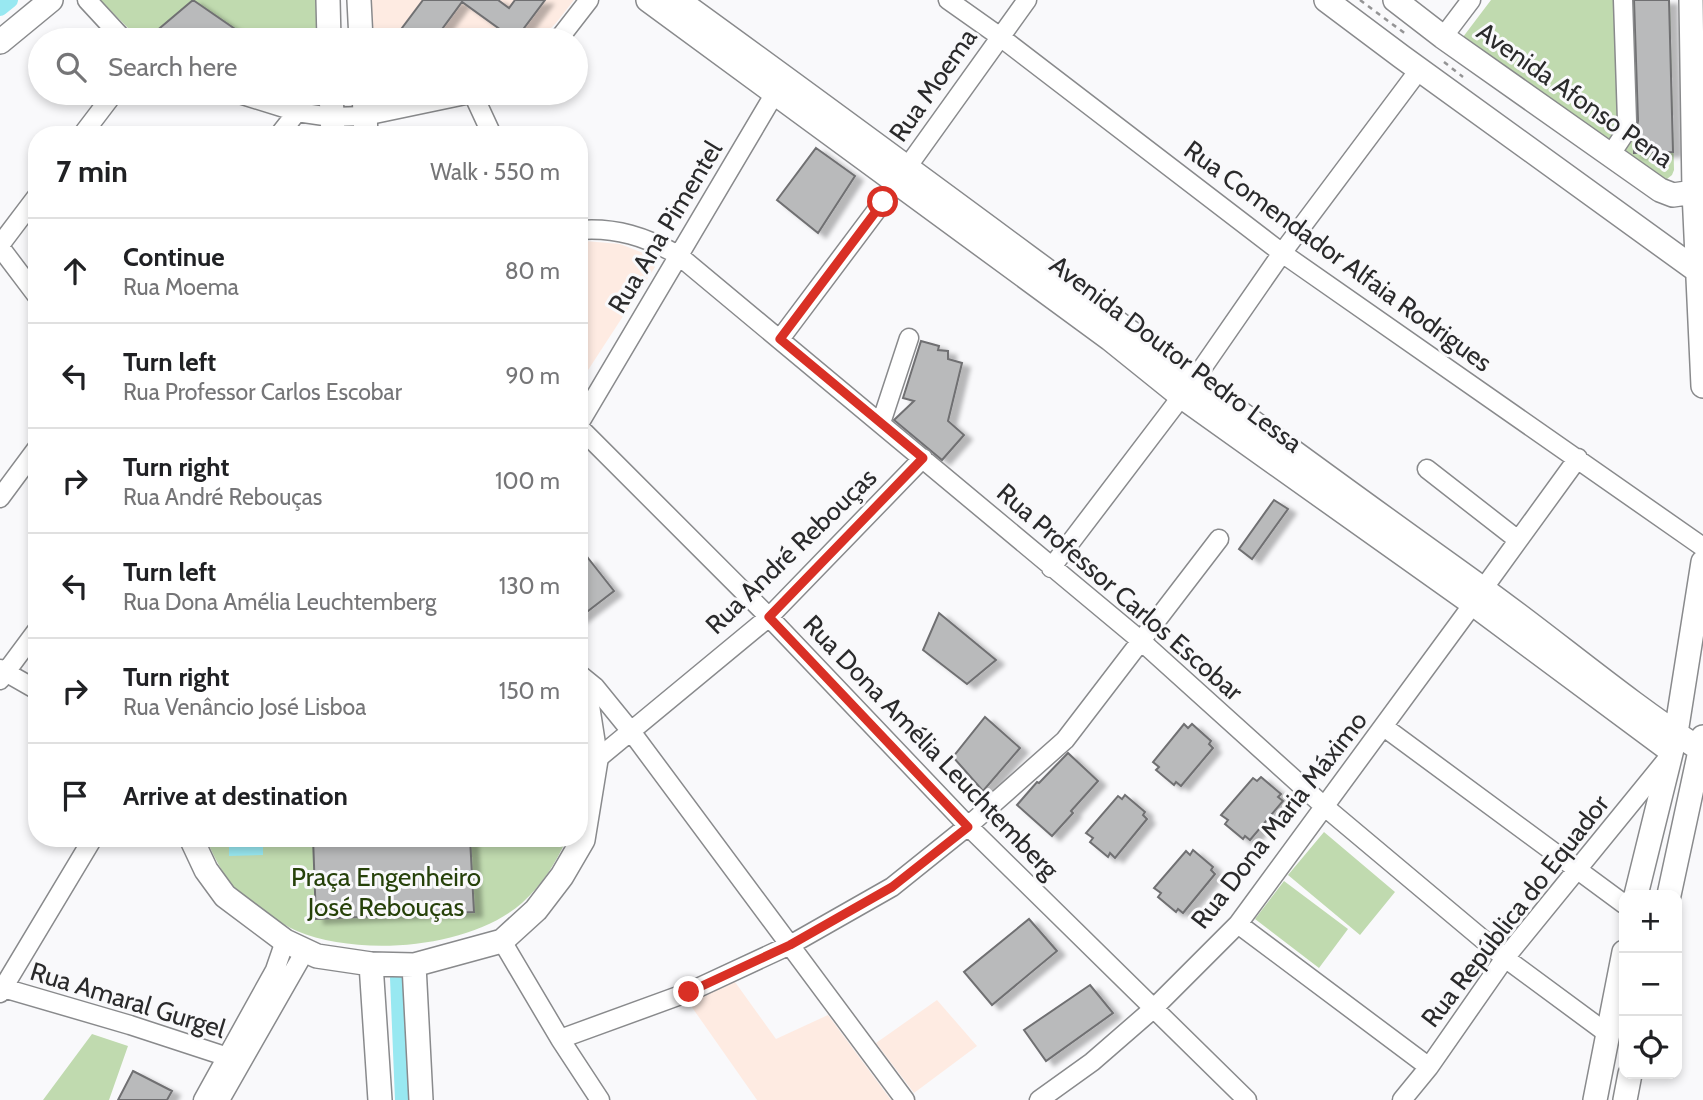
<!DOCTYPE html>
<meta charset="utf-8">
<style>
:root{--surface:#fff;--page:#f2f2f2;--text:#202124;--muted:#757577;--line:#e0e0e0}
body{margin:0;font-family:Cabin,sans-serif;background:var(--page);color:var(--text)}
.controls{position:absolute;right:21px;bottom:21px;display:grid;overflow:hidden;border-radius:14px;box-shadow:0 4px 10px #0003}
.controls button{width:63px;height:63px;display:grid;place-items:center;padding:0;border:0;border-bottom:2px solid var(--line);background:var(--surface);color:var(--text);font:35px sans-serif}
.stop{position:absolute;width:21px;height:21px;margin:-16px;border:5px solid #d93025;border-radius:50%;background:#fff}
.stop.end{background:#d93025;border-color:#fff;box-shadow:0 2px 7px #0008}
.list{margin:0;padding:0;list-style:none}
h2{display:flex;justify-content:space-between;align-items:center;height:91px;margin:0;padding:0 28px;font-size:30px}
h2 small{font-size:23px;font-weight:400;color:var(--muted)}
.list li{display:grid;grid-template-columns:46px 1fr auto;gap:21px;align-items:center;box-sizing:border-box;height:105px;padding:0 28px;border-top:2px solid var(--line)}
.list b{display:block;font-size:26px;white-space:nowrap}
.list p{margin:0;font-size:23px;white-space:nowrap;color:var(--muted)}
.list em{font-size:23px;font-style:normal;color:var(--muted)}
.icon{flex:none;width:38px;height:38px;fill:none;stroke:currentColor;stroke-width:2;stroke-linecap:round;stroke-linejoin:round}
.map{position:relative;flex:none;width:1703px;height:1100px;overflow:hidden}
.search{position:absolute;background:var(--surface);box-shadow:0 4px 10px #0003;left:28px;top:28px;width:560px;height:77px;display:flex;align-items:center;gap:18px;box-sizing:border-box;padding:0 24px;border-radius:38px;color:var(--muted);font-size:26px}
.panel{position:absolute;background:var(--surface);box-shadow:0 4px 10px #0003;left:28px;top:126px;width:560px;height:721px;border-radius:28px}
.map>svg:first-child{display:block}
.education{fill:#feebe2}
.green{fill:#c0daaf}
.water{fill:#98e8f1}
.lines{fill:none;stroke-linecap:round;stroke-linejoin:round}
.canal{stroke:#98e8f1;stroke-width:16}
.building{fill:#b9babb;stroke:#707072;stroke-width:2;filter:url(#shadow)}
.minor-casing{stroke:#898a8c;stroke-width:21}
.major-casing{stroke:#898a8c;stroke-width:26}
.path{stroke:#949495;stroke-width:2.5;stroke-dasharray:5 5;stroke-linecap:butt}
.minor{stroke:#fff;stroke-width:18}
.major{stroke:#fff;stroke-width:23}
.route{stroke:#d93025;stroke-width:9}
.labels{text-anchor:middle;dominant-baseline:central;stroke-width:6;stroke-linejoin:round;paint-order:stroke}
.street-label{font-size:26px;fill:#2a2a2b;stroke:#f9f9fb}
.park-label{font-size:26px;fill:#264109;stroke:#f9f9fb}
</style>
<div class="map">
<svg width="1703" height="1100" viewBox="0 0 1703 1100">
<defs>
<filter id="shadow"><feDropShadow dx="8" dy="4.5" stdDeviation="2" flood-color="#0004"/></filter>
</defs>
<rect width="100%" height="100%" fill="#f9f9fb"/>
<path class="education" d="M369,0h205l-18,23 -17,17h-169z
M585,241l35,3 31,12 4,11 -76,117v-142z
M735,982l41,57 52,-24 63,85h-134l-68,-97z
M937,1000l40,46 -63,47 -38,-50z"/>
<path class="green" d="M100,0h216l1,40h-177z
M1491,0h179l4,170 -2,5 -5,4 -7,-1 -197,-141z
M1324,832l71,60 -35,43 -72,-60z
M206,838h361c-11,25 -25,47 -45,65 -53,46 -163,54 -225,28 -10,-4 -19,-11 -28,-16 -7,-5 -17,-9 -23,-14 -18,-18 -31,-40 -40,-63z
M1284,881l64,48 -29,39 -64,-49z
M92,1034l36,12 -19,54h-66z"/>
<path class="water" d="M229,838h34v17l-34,1z"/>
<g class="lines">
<path class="canal" d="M0,8l10,-8
M398,978l5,122"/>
</g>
<path class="building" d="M193,0l58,40h-81l-16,-7z
M423,0h75l11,8 6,-8h30l-30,40 -53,-38 -28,38h-41z
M1634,0h35l4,152 -39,1v-13l4,-19z
M816,148l39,28 -37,57 -41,-33z
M921,341l18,5 -1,4 10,1v8l14,4 -14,58 16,14 -22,25 -48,-40 20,-19 -11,-3z
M1274,500l14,9 -36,50 -13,-10z
M588,558l26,33 -35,27v-53z
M939,613l57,47 -29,24 -44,-34z
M985,717l35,31 -37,43 -30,-34z
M1184,724l4,4 4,-4 19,17 -2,3 4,4 -32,38 -5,-4 -2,3 -18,-15 3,-3 -6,-5z
M1068,753l30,28 -27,30 2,2 -21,23 -35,-31 20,-23 2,1z
M1261,777l20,17 -3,3 5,4 -33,39 -5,-4 -2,3 -18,-15 3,-4 -7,-5 32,-37 4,3z
M1125,795l20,17 -2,3 4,4 -32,39 -5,-5 -2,4 -18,-15 3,-4 -7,-5 32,-37 4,3z
M313,838h157l4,74 -158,7z
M1193,850l20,17 -2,3 4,4 -32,39 -5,-4 -2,3 -18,-15 3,-4 -7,-5 32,-37 4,4z
M1029,919l28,32 -65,54 -28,-33z
M1090,985l23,28 -67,48 -22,-31z
M133,1071l39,20 -5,9h-49z"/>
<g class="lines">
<defs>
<path id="minor" d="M87,0l37,40
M948,0l51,36 283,217 421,294
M1443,37l28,-37
M558,40l31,-40
M236,93l61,19 34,5 34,-1 110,-23
M473,94l19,41
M82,135l32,-42
M279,135l18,-23
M1611,154l14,-21 2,-12 -4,-121
M908,166l119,-166
M579,230c37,-3 67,7 99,25l462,385 185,167 180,151 103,76
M0,245l37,-49
M0,247l37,49
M780,339l117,-156
M881,423l28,-85
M579,424l196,-331
M579,427l190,190 199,209 279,274
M1427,469l91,71
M0,498l37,-50
M1051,568l143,-188 88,-127 137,-183
M1483,589l95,-131
M0,669l37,21
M579,674l16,13 35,43 275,370
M0,680l37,-50
M1384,727l240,177
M596,760l173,-143 154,-159
M1238,924l191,143
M502,941l58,98 40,61
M0,987l130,38 110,36
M0,993l93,-155
M560,1039l129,-47 101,-47 102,-58 76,-61 97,-86 154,-201
M203,1100l72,-130 10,-29
M220,1100l85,-149
M1039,1100l53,-38 61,-53 85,-85 235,-320
M1402,1100l27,-33 76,-109 163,-200"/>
<path id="major" d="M328,0l1,40
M359,0l2,40
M648,0l462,339 72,58 291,207 198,147
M678,0c267,193 529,392 797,583 76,54 147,116 226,167
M1326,0l76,57 297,215
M1395,0l48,37 217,153 13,5 21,-3
M1691,0l3,192 9,194
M0,42l51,-42
M331,93l2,42
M364,93l2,42
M191,838l15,32 19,26 60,45 32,15 54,8 43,1 88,-24 34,-31 26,-34 21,-36 13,-80 -8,-51 -9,-28
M1636,895l40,-162 27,-171
M1669,895l34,-158
M371,964l9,136
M414,965l7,135
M1595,1100l29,-148
M1625,1100l5,-26"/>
</defs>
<use href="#minor" class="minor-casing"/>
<use href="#major" class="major-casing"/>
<path class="path" d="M1360,0l47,35
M1444,62l19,15"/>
<use href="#minor" class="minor"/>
<use href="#major" class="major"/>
</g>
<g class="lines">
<path class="route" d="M689,992l101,-47 102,-58 76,-60 -199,-210 154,-159 -143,-119 103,-137"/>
</g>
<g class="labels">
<g class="street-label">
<text transform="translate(933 85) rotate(-55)">Rua Moema</text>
<text transform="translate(1575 95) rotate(35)">Avenida Afonso Pena</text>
<text transform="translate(665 227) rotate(-59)">Rua Ana Pimentel</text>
<text transform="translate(1338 256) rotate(36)">Rua Comendador Alfaia Rodrigues</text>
<text transform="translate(1176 354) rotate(37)">Avenida Doutor Pedro Lessa</text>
<text transform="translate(791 551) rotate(-44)">Rua André Rebouças</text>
<text transform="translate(1120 592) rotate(41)">Rua Professor Carlos Escobar</text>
<text transform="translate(931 747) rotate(46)">Rua Dona Amélia Leuchtemberg</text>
<text transform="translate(1279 820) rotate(-52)">Rua Dona Maria Máximo</text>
<text transform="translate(1515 911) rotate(-52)">Rua República do Equador</text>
<text transform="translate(128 1000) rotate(17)">Rua Amaral Gurgel</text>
</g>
<g class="park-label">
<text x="386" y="877">Praça Engenheiro<tspan x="386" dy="30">José Rebouças</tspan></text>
</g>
</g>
</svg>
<div class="controls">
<button>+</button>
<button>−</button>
<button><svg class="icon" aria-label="locate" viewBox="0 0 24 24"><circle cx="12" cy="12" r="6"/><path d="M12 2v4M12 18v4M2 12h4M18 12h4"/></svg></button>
</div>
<div class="stop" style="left:883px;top:202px"></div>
<div class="stop end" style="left:689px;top:992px"></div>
<div class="search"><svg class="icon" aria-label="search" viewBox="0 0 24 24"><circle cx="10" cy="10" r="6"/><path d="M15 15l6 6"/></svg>Search here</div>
<section class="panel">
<h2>7 min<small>Walk · 550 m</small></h2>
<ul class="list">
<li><svg class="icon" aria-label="ahead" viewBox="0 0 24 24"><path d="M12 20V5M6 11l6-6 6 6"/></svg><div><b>Continue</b><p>Rua Moema</p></div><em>80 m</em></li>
<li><svg class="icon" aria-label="left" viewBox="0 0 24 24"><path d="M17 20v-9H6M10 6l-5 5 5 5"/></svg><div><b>Turn left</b><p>Rua Professor Carlos Escobar</p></div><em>90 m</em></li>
<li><svg class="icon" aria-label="right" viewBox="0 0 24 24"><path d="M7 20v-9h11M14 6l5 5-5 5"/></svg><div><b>Turn right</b><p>Rua André Rebouças</p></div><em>100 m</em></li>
<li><svg class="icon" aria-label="left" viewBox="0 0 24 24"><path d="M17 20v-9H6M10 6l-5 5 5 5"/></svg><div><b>Turn left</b><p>Rua Dona Amélia Leuchtemberg</p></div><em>130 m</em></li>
<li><svg class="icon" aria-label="right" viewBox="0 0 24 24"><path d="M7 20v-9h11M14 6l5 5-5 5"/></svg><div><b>Turn right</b><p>Rua Venâncio José Lisboa</p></div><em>150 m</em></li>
<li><svg class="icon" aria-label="arrive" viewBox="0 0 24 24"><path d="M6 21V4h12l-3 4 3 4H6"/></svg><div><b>Arrive at destination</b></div></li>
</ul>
</section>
</div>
